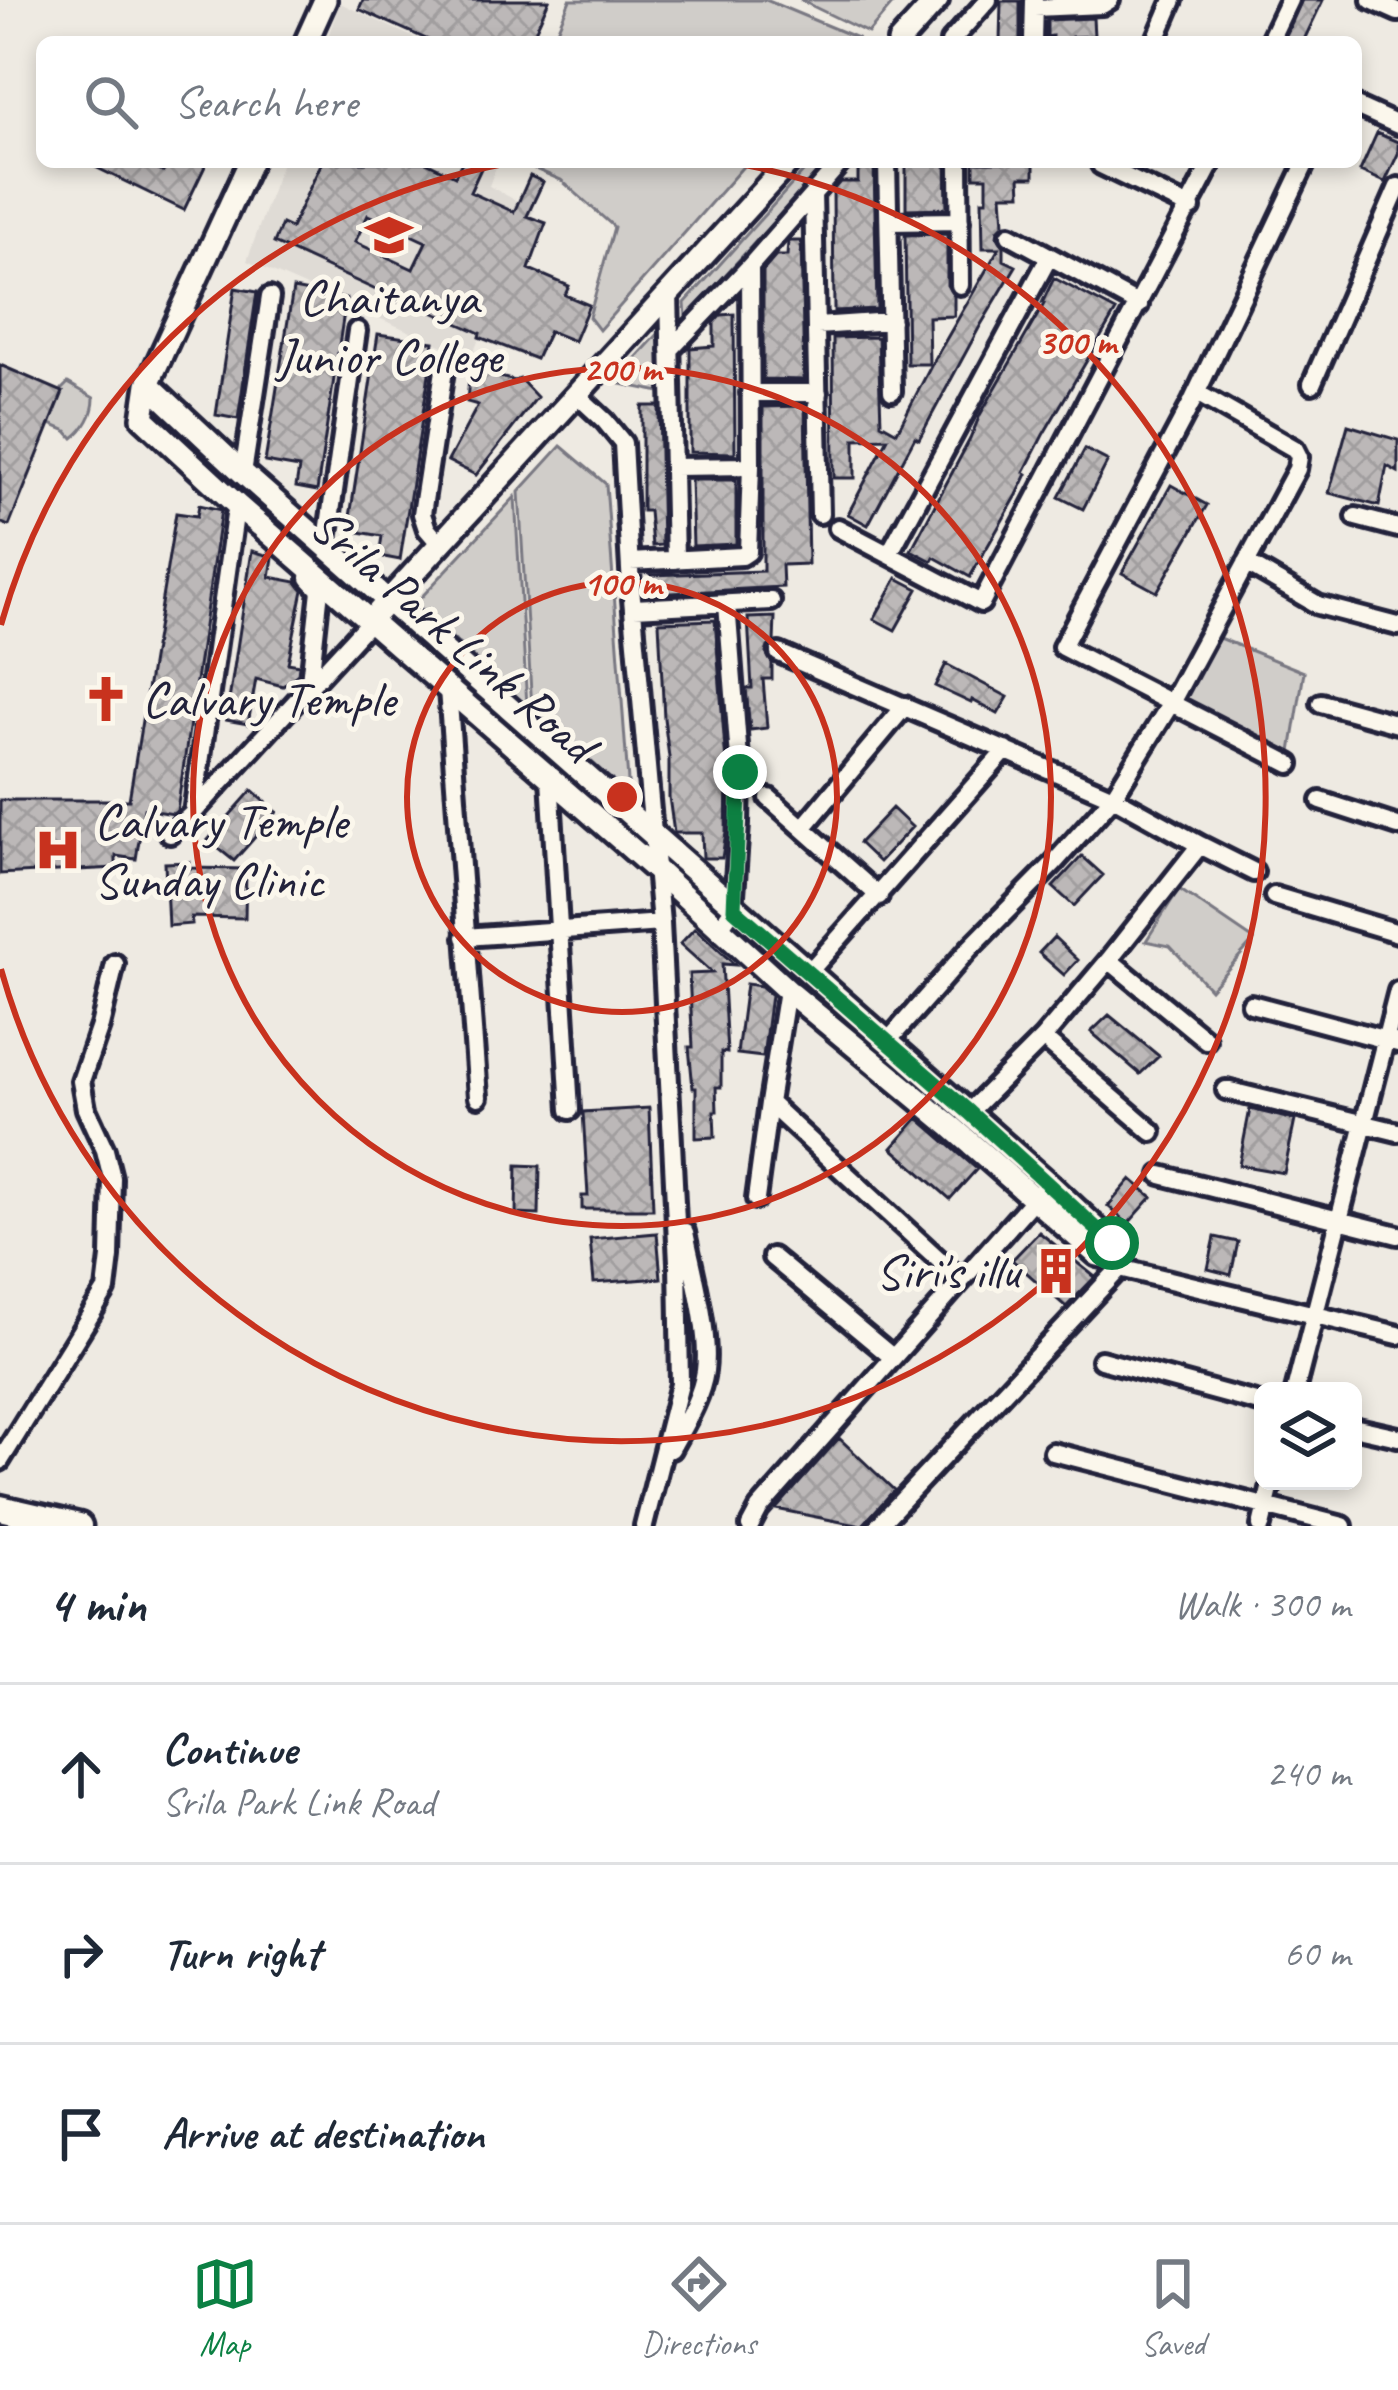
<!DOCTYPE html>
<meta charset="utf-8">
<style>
:root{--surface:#fff;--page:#f6f6f7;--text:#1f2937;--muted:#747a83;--line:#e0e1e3;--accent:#0b8043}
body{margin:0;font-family:Caveat,sans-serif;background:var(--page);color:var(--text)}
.controls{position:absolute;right:36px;bottom:36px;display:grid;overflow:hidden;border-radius:18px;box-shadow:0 6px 18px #0003}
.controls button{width:108px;height:108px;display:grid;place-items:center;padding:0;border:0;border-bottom:3px solid var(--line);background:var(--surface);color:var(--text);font:60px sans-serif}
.stop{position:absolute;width:36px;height:36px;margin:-27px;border:9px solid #0b8043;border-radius:50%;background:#fff}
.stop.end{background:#0b8043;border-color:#fff;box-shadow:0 3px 12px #0008}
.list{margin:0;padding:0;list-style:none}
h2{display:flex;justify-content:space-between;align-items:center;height:156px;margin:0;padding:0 48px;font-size:51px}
h2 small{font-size:39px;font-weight:400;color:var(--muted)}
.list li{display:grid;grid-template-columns:78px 1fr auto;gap:36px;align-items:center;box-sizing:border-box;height:180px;padding:0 48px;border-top:3px solid var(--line)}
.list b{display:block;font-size:45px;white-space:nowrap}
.list p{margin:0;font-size:39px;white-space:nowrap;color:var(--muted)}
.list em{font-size:39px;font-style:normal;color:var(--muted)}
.icon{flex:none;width:66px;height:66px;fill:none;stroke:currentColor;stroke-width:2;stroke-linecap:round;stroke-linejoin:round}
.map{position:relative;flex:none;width:1398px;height:1526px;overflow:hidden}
.search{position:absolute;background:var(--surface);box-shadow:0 6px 18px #0003;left:36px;right:36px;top:36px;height:132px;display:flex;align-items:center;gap:30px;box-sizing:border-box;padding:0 42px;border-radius:18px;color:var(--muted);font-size:45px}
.sheet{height:696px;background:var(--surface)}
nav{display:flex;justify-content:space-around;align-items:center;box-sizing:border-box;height:168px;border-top:3px solid var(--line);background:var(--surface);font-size:33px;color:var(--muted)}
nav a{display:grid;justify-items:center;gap:6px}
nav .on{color:var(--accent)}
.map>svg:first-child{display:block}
.built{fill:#dfdbd5}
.green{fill:#d0cdc9;stroke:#797882;stroke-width:3}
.building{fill:url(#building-cross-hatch);stroke:#22223b;stroke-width:3;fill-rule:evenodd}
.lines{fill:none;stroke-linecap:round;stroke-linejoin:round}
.minor-casing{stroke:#22223b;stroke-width:26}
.tertiary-casing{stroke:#22223b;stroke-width:30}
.secondary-casing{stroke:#22223b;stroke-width:33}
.minor{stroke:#fbf7ec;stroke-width:16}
.tertiary{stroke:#fbf7ec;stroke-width:21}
.secondary{stroke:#fbf7ec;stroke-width:24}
.route{stroke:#0b8043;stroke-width:15}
.ring{fill:none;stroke:#c8321e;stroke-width:6}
.labels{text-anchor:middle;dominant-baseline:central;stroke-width:10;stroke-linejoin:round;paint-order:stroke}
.poi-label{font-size:51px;fill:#22223b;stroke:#fbf7ec;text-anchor:start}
.street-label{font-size:51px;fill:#22223b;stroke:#fbf7ec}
.centre{fill:#c8321e;stroke:#fbf7ec;stroke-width:6}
.ring-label{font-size:36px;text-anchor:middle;font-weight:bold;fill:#c8321e;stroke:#fbf7ec;stroke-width:10;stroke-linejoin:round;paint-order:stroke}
</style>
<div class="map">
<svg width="1398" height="1526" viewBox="0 0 1398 1526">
<defs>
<pattern id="building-cross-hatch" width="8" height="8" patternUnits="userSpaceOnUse" patternTransform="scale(3)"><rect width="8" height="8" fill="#bcb8b8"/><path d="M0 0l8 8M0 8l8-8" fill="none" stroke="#a19e9f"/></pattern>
</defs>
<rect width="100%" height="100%" fill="#eeeae2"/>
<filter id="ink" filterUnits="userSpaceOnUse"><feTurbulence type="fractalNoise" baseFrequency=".00833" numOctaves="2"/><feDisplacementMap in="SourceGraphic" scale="24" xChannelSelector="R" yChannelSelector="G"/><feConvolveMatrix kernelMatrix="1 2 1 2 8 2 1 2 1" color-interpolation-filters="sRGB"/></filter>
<g filter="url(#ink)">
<path class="built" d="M340,3l83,39h-97z
M282,162h216l-9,24 45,24 -63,148 -224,-97z"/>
<path class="green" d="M570,0h196l91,38 -3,4h-302z
M800,0h96l-28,33z
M519,162h228l-148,168 -10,-13 25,-90 -53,-47z
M812,162h16l-142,156 -1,-15z
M661,331l3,2 1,60 -44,-9 -1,-9z
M68,383l26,15c0,16 -9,31 -21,40l-6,-7 -17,-7 12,-35z
M561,446l45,38 23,311 -97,-86 -13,-217z
M515,497l12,209 -112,-102z
M1219,638l85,34 -13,80 -108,-52z
M1179,889l75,51 -44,49 -40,-43 -24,-5z"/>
<path class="building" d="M363,0h186l-19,42h-97l-74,-33z
M1302,0h21l-20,42h-20z
M1001,1h19v41h-20z
M1093,18l1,18 -22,1v5h-20v-6l-5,1v-17z
M1377,133l21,9v12l-13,28 -25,-11z
M85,162h55l23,10 5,-10h39l-23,48z
M322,162h104l29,14 7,-14h22l-14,30 44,20 16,-36 13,6 -16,34 19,7 -17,46 40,17 -4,9 24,10 -15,36 -25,-10 -13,28 -57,-22 1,-4 -64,-28 -1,3 -141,-65 8,-19 9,4zM368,215l58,27 -13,27 -58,-27z
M906,162h40l1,46 -41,1z
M974,162h60v15h-14l1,17h-19l2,30 -6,6 -1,6 7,10v14l12,6 -37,62 -60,111 -4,-2 -47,88 -20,-11 40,-76 -33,1v39h-21l-1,-140 45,-1 3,86 16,9 35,-68 67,-116h-16l-1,-48h5v-23h-13z
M874,165l3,144 -43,2 -1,-121 7,-8h18v-16z
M947,234v51l7,11v20l-26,1 1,47h-22l-2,-129z
M788,241h13l3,139 -41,-1v-108l13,-15h11z
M1054,278l62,33 -73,124 -19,37 3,2 -10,21 -47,82 -36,-20 -2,4 -21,-11 59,-111 10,-24 64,-111 -2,-1z
M235,288l22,4 -19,127 -22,-4z
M293,289l53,10 -29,192 -21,-4 3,-19 -34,-6z
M734,314l1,139 -45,-1v-104l24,-2v-23l7,-8z
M378,334l56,8 -34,218 -21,-4 3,-20 -34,-6z
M0,365l63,27 -54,134 -9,-4z
M470,366l26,2v8l19,5 5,-2 17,18 -61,78 -28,-14 30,-56 -11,-3z
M642,406h17l3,139 -10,1 -3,-35h-7z
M805,406l3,158 -26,1 1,22 -130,7 -2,-19 112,-4v-164z
M1348,425l50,15v32l-11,-6 -8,40 -50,-13z
M1085,449l23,12 -25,48 -24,-12z
M691,480h45v64l-43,2z
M1171,485l36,20 -50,87 -35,-19z
M199,505l22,5 -44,301 -4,3 -29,-5 -8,50 -20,-3v12l-116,6v-74h129l47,-287 21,3z
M252,551l21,6 -3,20 27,5 6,8 -15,73 11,2 -1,9 -15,12 -27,-7 -8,45 -22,-4z
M897,578l21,11 -23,41 -21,-11z
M775,617l-1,25 -6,5 -2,6 6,10v16h-9l4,49 -17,2 -4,-42h6l-4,-70z
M715,620l12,156 -1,57 -4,25h-19l-1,-25h-28l-5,-36v-40l-5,-39 -5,-96z
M946,664l62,33 -10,17 -26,-14 -1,3 -36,-17z
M252,790l25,22 -43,49 -26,-21z
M892,808l20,19 -33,35 -20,-19z
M1082,856l21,19 -29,31 -21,-19z
M189,862v6l57,1 -1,49 -54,-1 1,7 -24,2 -3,-63z
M695,928l40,37 -13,-1 5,89 -6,-1v35h-5l1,24h-3l1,26 -19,1v-50h-3l-4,-41h4l-4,-73 23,-1 -32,-29z
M1054,937l24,23 -14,15 -25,-22z
M746,984l15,2 10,9 -8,62 -26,-3z
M1109,1015l50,41 -19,18 -49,-42z
M649,1108l4,101h-71v-13h6l-5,-84z
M1250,1109l45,11 -11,53 -45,-8z
M918,1118l59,51 -27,30 -58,-51z
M517,1165l23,1 -1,49 -23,-1z
M1131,1179l21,18 -24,27 -20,-18z
M1039,1232l56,45 -29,30 -54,-47z
M657,1233l4,45 -67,5 -4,-44z
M1215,1237l23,5 -7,33 -23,-6z
M839,1438l55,52 -32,36 -86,-17z"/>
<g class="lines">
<defs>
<path id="minor" d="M1371,0l27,12
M1034,8l68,-3 8,-5
M950,42l38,-42
M1033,42l1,-41
M1155,42l18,-42
M1269,42l20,-42
M1356,106l42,19
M887,162l5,229
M959,162l1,123
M1102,162l-1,3 90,43
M813,193l7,321
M889,222l71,-1
M1010,235l129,70
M669,292l6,268
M817,326l74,-5
M670,350l80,-84 91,-104
M1312,384l86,-197
M750,393h68
M576,394l29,27 18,22 8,144 30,336 17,339 2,122 -36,142
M673,467l78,-1
M243,473l27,-176
M1356,517l42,11
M838,528l143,75 231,-441
M439,543l-12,-14 -5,-15 23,-150
M326,547l31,-216
M889,554l160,-297
M630,562l112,-6 6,-4 3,-86 -1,-200
M1246,563l72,42 80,21
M634,608l137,-7
M779,653l334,144 87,48 -91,115 -66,78 -74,74
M448,689l30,408
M309,690l11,-100 -11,-12
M1321,703l77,21
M1290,764l-228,-117 130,-245 114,-240
M550,778l20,332
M769,798l110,98
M1321,801l77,25
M193,813l42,-298
M803,828l102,-122
M170,834l23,-21 177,-192
M1200,845l54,27
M1274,896l124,37
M720,927l13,-18 6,-85 1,-52 -13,-168
M465,937l196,-14
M1109,960l97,80
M808,973l198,-223
M1251,1004l147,39
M1043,1038l109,94
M888,1041l81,-92 84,-85 60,-67 58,-94 126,-234 2,-12 -4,-8 -98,-56
M1226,1090l172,42
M769,1103l18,-113
M1161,1175l237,60
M756,1199l13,-96 192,177
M772,1257l120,100
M1114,1259l6,9 278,67
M1101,1360l162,44
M1295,1391l103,-400
M1353,1427l45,10
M671,1449c13,-24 30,-50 34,-78 5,-39 -12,-99 -20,-139
M1053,1452l290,74
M0,1461l106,-171 4,-33 2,-79 -7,-28 -19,-41 -5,-28 19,-55 15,-62
M750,1526l9,-17 281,-317
M878,1526l242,-258
M1261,1526l11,-45"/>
<path id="tertiary" d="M306,42l19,-42
M899,42l38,-42
M148,384l95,89 805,710 64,60 2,15 -16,-3 -146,-128 -165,-137 -130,-119 -419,-365 -95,-88 5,-34 102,-222
M378,612l411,-450"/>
<path id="secondary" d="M0,1508l79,18"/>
</defs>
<use href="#minor" class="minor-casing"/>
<use href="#tertiary" class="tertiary-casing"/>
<use href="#secondary" class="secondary-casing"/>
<use href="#minor" class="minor"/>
<use href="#tertiary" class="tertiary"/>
<use href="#secondary" class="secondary"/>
</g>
</g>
<g class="lines" filter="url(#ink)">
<path class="route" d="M740,772l-6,137 235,203 143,131"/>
</g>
<g class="ring">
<circle cx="622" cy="797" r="215"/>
<circle cx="622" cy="797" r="429"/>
<path d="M1 625A644 644 0 0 1 510 163M734 163A644 644 0 1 1 1 969"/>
</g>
<defs>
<symbol id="university-bare" viewBox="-9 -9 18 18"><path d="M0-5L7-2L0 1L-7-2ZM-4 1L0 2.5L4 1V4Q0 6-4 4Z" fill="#c8321e" stroke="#fbf7ec" stroke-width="2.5" paint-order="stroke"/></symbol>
<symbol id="church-bare" viewBox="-9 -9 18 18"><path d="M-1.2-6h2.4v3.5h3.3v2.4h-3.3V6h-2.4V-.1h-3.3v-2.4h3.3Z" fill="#c8321e" stroke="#fbf7ec" stroke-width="2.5" paint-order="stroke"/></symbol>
<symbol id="hospital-bare" viewBox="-9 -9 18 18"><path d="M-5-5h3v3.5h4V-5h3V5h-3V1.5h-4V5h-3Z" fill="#c8321e" stroke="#fbf7ec" stroke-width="2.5" paint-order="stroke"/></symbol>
<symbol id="building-bare" viewBox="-9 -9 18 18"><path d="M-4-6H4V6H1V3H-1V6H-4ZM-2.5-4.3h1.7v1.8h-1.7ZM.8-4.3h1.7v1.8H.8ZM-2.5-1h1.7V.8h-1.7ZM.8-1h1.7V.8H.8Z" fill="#c8321e" stroke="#fbf7ec" stroke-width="2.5" paint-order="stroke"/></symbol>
</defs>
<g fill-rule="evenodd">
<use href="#university-bare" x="356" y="202" width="66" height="66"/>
<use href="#church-bare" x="73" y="666" width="66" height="66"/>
<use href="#hospital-bare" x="25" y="817" width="66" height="66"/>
<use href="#building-bare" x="1023" y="1238" width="66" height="66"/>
</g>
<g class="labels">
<g class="poi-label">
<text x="389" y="297" text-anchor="middle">Chaitanya<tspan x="389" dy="59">Junior College</tspan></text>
<text x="142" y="699">Calvary Temple</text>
<text x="94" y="821">Calvary Temple<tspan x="94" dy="59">Sunday Clinic</tspan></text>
<text x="1020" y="1271" text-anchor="end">Siri's illu</text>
</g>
<g class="street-label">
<text transform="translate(453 634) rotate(41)">Srila Park Link Road</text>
</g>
</g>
<circle cx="622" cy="797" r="18" class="centre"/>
<g class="ring-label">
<text x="1077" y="354">300 m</text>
<text x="622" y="381">200 m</text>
<text x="622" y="595">100 m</text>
</g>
</svg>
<div class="controls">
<button><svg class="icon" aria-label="layers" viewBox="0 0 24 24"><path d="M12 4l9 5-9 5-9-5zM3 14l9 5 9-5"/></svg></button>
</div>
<div class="stop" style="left:1112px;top:1243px"></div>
<div class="stop end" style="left:740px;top:772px"></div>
<div class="search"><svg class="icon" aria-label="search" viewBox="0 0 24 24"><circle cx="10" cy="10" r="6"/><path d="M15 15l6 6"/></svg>Search here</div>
</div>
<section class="sheet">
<h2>4 min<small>Walk · 300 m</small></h2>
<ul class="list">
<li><svg class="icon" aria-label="ahead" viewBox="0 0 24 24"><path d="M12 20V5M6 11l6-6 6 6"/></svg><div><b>Continue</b><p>Srila Park Link Road</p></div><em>240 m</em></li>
<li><svg class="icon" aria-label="right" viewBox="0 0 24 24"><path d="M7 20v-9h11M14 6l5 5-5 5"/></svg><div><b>Turn right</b></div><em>60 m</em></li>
<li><svg class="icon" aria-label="arrive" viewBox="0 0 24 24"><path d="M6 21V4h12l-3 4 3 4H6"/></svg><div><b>Arrive at destination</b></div></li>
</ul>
</section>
<nav>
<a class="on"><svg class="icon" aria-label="map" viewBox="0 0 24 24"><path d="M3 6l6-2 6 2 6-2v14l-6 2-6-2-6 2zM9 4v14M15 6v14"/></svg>Map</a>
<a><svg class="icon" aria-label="directions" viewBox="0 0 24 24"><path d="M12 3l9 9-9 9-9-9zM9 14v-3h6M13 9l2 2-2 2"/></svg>Directions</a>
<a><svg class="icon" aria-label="saved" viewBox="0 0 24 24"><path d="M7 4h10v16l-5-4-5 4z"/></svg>Saved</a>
</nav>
